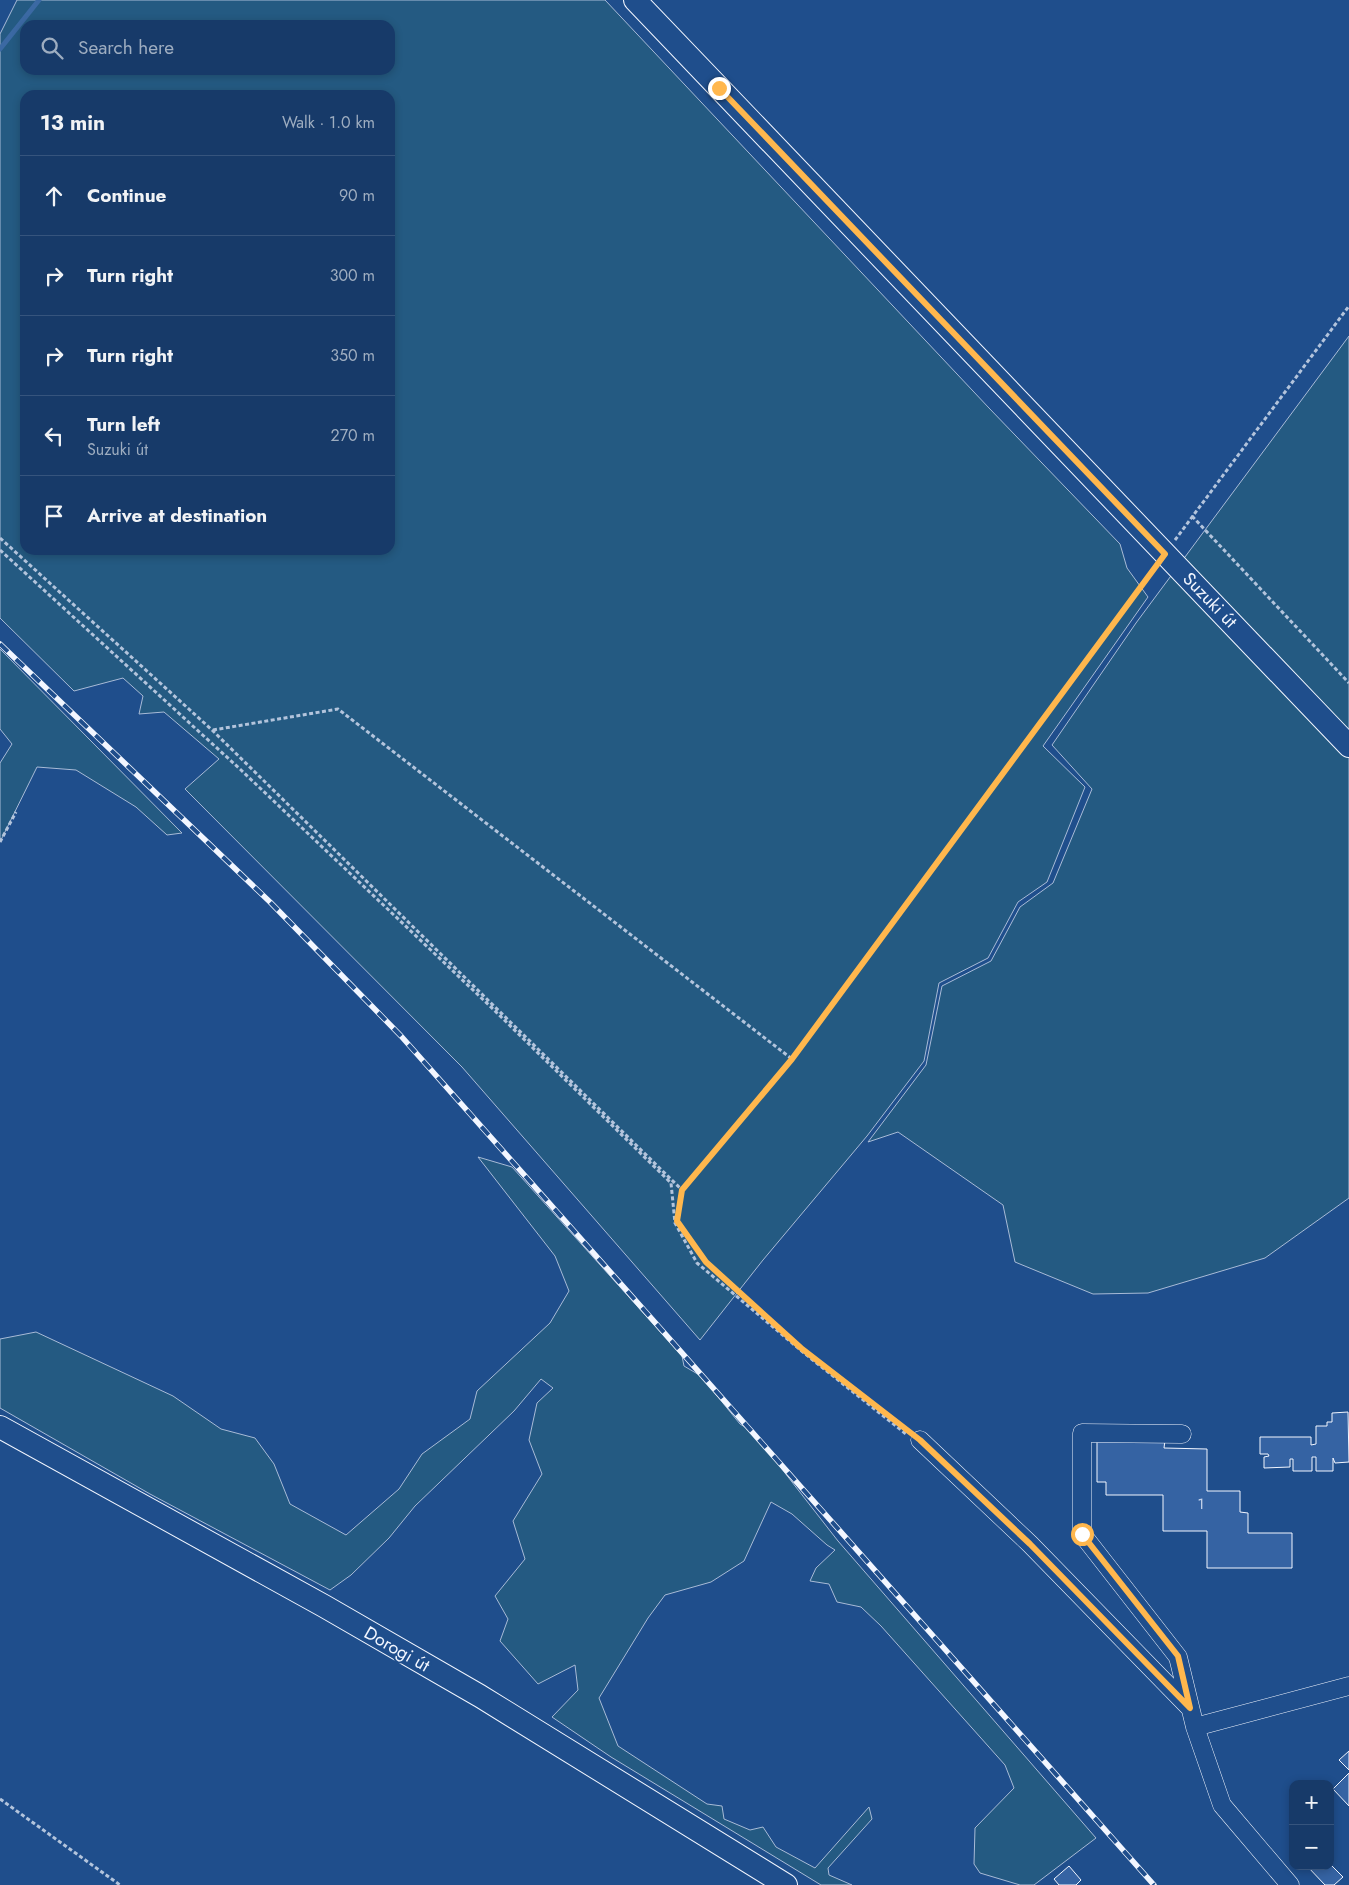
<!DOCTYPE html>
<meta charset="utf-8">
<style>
:root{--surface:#173a69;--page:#20416f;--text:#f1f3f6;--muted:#9eadc0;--line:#36547d}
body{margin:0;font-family:Jost,sans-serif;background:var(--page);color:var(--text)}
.controls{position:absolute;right:15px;bottom:15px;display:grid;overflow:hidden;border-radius:10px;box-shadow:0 2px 8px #0003}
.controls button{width:45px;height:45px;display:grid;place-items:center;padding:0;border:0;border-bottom:1px solid var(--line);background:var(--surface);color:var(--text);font:25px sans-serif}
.stop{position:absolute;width:15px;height:15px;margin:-11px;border:4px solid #ffb74d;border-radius:50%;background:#fff}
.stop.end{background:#ffb74d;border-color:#fff;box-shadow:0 1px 5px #0008}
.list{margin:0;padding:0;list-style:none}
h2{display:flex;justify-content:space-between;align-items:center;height:65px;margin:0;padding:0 20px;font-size:21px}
h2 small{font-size:16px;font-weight:400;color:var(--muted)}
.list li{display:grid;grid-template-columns:32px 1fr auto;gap:15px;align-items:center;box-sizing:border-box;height:80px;padding:0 20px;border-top:1px solid var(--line)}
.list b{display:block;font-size:19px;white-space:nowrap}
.list p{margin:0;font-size:16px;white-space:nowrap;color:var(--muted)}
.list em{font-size:16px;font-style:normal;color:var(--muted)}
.icon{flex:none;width:28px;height:28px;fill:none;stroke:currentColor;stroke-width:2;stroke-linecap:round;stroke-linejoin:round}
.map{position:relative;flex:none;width:1349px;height:1885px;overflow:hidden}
.search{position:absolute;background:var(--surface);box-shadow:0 2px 8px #0003;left:20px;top:20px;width:375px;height:55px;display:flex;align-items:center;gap:12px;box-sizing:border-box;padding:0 18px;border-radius:15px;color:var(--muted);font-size:19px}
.panel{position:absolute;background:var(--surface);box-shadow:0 2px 8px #0003;left:20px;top:90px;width:375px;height:465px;border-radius:15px}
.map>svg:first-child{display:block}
.green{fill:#245a82;stroke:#a8bbd7;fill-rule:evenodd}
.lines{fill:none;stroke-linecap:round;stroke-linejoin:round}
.stream{stroke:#3b69a3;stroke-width:5}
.building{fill:#3563a3;stroke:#f2f6ff}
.minor-casing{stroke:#f2f6ff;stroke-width:19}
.major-casing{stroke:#f2f6ff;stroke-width:24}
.path{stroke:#b3c4dc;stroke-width:3;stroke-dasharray:4 2.5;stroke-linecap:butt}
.minor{stroke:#1f4e8c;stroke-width:18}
.major{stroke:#1f4e8c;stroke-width:22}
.rail-casing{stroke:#f2f6ff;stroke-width:5.5}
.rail{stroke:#1f4e8c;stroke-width:4;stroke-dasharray:11;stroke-linecap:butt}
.route{stroke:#ffb74d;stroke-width:6}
.labels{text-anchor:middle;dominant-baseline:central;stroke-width:4;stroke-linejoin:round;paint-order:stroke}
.number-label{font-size:15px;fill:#c3d1e8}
.street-label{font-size:18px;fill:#f2f6ff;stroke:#1f4e8c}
</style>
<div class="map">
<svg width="1349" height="1885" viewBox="0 0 1349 1885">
<rect width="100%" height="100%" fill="#1f4e8c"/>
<path class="green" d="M17,0h588l384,408 131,136 7,24 21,29 -105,149 42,41 -38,95 -29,20 -30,56 -49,25 -15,78 -57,75 -104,124 -63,80 -238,-273 -277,-278 34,-30 -55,-47 -25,2 4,-18 -20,-18 -49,13 -74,-73v-584zM25,25h365v45h-365zM25,95h365v455h-365z
M1349,336v862l-84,60 -117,35 -55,1 -78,-32 -12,-57 -105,-73 -30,10 58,-77 16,-79 49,-25 29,-54 33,-24 39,-94 -40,-44 84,-122z
M0,649l182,184 -15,2 -31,-28 -60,-37 -39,-3 -37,75v-79l12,-19 -12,-15z
M478,1157l34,10 170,189 2,10 17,10 39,48 13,8 85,109 258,297 -62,47h-14l-40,-12 -6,-9 1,-36 39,-40 -9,-23 -124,-139 -20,-19 -24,-5 -8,-18 -19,-3 6,-13 19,-18 -8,-5 -35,-31 -21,-12 -27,59 -33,21 -46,13 -17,23 -49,80 19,48 89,58 15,2 2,13 26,11 13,-3 13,20 39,21 54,-61 3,12 -44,49 1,7 23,10h-31l-210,-128 -59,-40 26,-27 -3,-25 -37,19 -38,-43 8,-22 -13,-23 30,-37 -12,-38 29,-47 -13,-34 8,-37 16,-15 -12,-9 -27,32 -99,95 -26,32 -38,37 -21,15 -180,-96 -150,-86v-69l36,-7 137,64 48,33 34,9 19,26 16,40 56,31 53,-46 23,-35 48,-35 7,-28 73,-68 19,-32 -14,-35z"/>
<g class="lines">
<path class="stream" d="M0,49l39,-49"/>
</g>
<path class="building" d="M1348,1412l1,50 -14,1 -2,-5v13h-17v-14h-4v14h-19v-12h-3v8l-26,1v-11l5,-1 -1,-2h-8v-17h51v8l5,-1v-18h11v-4h5v-9z
M1097,1440h68l-1,8 43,1v42h33v21l8,1v20h44v35h-85v-37h-44v-36h-57v-13h-9z
M1349,1751v19l-10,-10z
M1349,1773v33l-16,-17z
M1330,1864l13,13 -9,8h-9l-18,-19h23z
M1069,1866l12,14 -5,5h-17l-5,-6z"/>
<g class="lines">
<defs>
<path id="minor" d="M1182,1434l-100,-1v101l96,123 17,70 27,78 68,80
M920,1440l110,104 160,164
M1195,1727l154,-41"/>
<path id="major" d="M635,0l714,746
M0,1427l324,179 156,90 306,189"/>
</defs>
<use href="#minor" class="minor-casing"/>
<use href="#major" class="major-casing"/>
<path class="path" d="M1192,516l157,167
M0,538l212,192 470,460 110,-131 363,-492
M1175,540l174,-234
M0,550l241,220 252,239 178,174 4,40 22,40 107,90 102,81
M213,730l125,-21 454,350
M0,842l16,-30
M682,1190l-5,31 29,41 95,86 106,83
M0,1799l120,86"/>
<use href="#minor" class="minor"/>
<use href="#major" class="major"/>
<defs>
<path id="rail" d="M0,644l270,258 131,134 753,849"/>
</defs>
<use href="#rail" class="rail-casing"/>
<use href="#rail" class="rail"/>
</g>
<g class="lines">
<path class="route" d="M719,88l446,466 -373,505 -110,131 -5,31 29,41 95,86 119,92 110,104 160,164 -12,-52 -96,-122"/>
</g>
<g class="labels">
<g class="number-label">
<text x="1201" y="1504">1</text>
</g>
<g class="street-label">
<text transform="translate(1210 600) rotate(46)">Suzuki út</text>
<text transform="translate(397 1649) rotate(30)">Dorogi út</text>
</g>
</g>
</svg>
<div class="controls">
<button>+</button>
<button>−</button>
</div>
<div class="stop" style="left:1082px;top:1534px"></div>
<div class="stop end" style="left:719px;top:88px"></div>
<div class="search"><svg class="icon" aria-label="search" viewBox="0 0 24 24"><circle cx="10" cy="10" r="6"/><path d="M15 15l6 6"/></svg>Search here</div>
<section class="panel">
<h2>13 min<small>Walk · 1.0 km</small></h2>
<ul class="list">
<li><svg class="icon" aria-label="ahead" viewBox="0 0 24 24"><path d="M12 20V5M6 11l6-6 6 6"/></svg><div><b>Continue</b></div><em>90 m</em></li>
<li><svg class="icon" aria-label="right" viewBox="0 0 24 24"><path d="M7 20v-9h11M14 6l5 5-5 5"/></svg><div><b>Turn right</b></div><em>300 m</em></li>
<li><svg class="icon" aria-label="right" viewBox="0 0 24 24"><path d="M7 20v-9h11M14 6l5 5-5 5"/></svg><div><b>Turn right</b></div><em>350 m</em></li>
<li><svg class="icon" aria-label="left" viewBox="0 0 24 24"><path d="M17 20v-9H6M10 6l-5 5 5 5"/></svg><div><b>Turn left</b><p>Suzuki út</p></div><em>270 m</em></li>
<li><svg class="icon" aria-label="arrive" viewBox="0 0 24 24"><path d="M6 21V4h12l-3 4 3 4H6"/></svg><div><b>Arrive at destination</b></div></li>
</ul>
</section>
</div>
